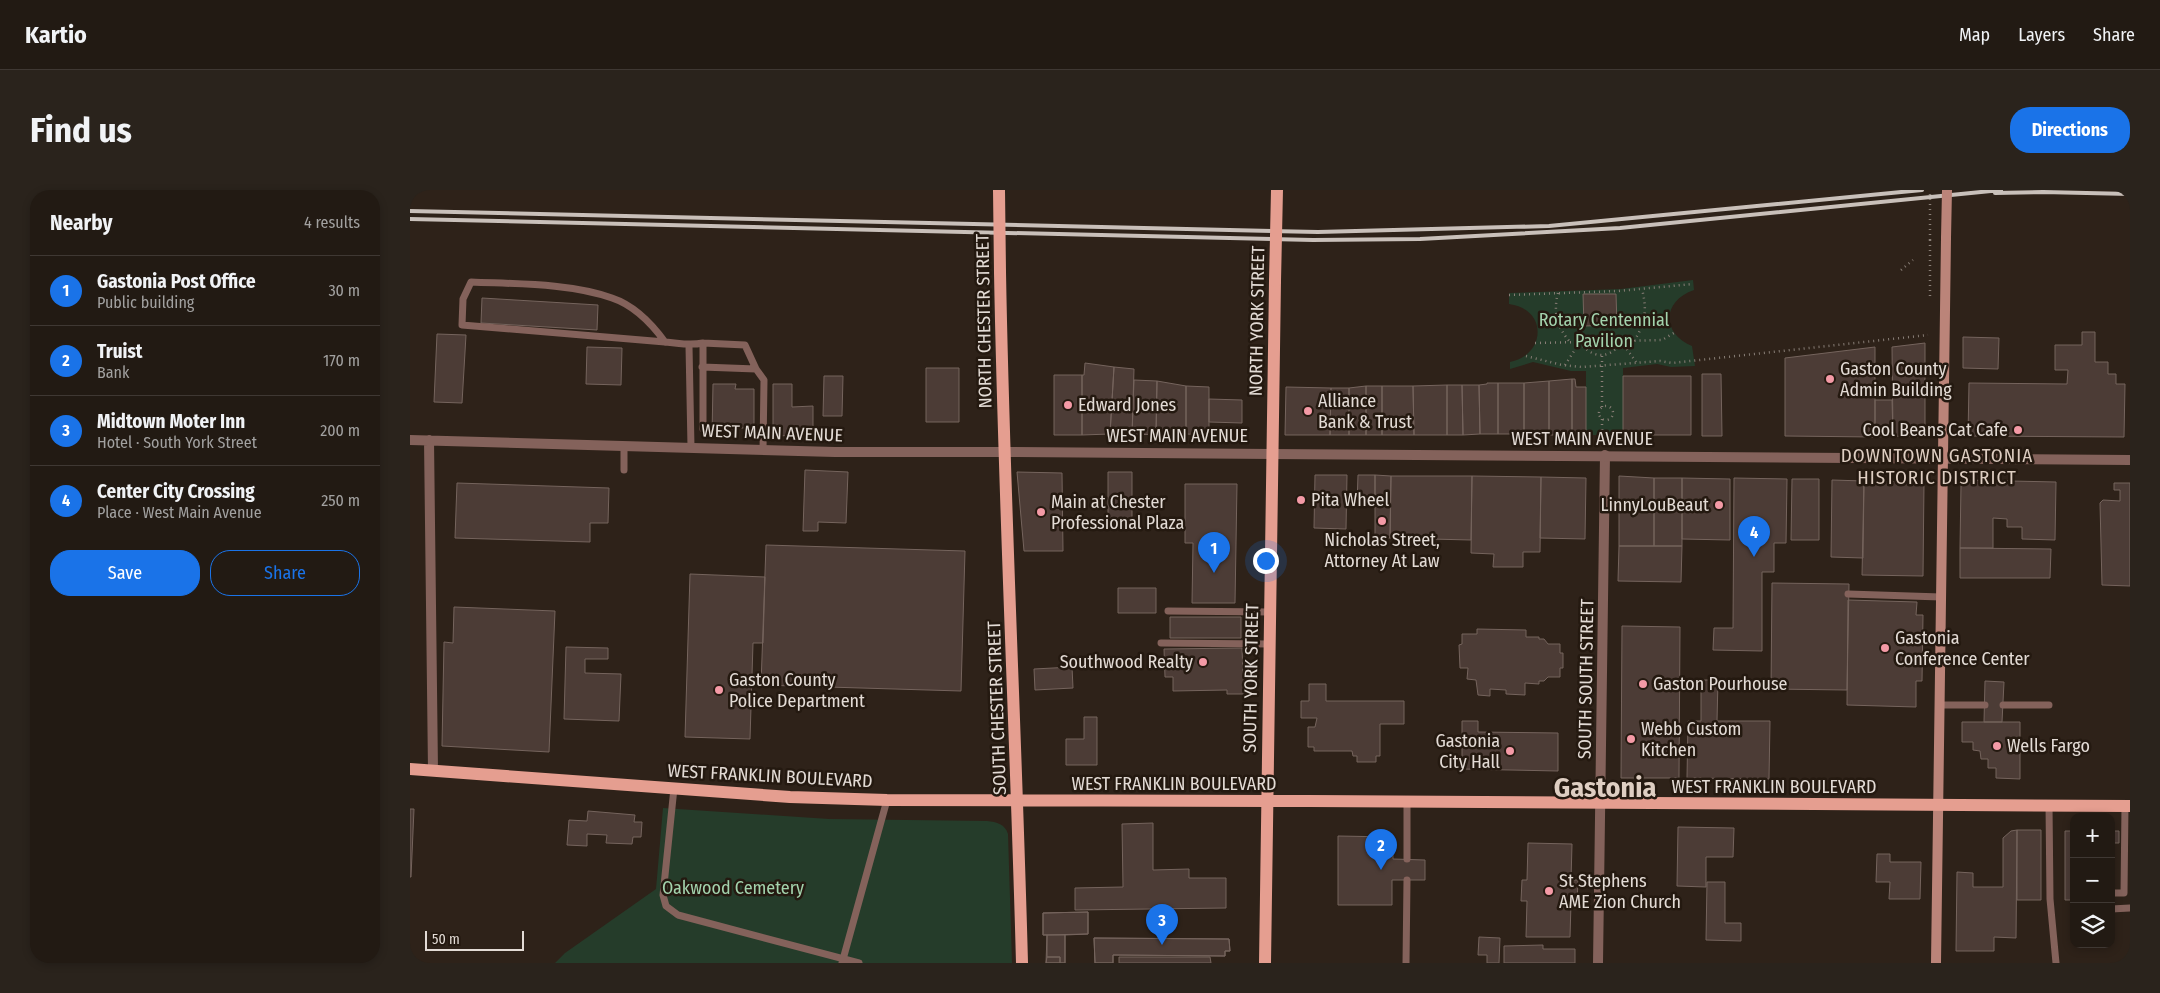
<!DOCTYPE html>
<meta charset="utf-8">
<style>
:root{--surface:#221a13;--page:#2a231c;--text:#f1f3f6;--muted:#a2a1a0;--line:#3f3833;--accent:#1a73e8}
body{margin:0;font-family:"Fira Sans Condensed",sans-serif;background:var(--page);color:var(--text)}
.controls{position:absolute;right:15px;bottom:15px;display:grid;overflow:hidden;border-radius:10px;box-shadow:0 2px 8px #0003}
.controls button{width:45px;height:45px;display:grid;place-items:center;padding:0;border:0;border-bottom:1px solid var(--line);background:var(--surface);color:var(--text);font:25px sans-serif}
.scale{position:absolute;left:15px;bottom:12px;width:99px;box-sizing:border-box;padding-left:5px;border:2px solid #e3dbd5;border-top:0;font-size:14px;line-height:18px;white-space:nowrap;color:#e3dbd5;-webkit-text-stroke:4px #241910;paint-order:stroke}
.you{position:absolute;left:855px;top:370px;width:18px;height:18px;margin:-12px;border:4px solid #fff;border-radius:50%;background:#1a73e8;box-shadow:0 0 0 8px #1a73e833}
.badge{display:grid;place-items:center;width:32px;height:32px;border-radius:50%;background:var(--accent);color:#fff;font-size:16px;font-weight:700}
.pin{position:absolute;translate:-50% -41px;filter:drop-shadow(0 1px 2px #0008)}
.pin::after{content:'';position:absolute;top:26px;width:18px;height:15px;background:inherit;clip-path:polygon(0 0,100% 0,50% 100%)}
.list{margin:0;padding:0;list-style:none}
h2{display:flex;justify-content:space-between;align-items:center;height:65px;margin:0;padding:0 20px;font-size:21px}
h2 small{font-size:16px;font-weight:400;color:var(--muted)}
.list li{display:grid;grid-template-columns:32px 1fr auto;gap:15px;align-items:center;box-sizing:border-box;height:70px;padding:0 20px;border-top:1px solid var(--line)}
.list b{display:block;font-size:19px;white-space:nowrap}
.list p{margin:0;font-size:16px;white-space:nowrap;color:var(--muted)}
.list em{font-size:16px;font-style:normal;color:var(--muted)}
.actions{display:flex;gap:10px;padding:15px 20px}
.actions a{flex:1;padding:11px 0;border:1px solid var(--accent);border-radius:20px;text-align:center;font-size:18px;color:var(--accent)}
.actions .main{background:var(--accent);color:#fff}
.icon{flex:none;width:28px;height:28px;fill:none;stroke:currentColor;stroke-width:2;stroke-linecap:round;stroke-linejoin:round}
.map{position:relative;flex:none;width:1720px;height:773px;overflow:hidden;border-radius:20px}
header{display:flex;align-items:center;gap:30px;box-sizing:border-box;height:70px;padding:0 25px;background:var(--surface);border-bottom:1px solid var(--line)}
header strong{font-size:24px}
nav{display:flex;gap:28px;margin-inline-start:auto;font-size:18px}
.intro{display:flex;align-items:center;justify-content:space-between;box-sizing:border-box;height:120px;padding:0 30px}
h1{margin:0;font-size:35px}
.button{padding:12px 22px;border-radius:20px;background:var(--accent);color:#fff;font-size:18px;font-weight:700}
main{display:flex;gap:30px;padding:0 30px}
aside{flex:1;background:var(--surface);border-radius:20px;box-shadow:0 2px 8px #0003}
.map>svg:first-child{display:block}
.green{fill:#253c2a}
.building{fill:#4c3c36;stroke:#75645d}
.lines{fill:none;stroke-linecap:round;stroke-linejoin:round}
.path{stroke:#887e76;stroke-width:2.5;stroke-dasharray:1 4;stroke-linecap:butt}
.service{stroke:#84625b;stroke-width:7}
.minor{stroke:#84625b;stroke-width:10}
.tertiary{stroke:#84625b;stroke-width:10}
.secondary{stroke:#bb8479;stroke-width:10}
.primary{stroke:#e59e90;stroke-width:12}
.rail{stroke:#c9c0ba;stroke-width:4}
.path-bridge{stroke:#887e76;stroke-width:2.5;stroke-dasharray:1 4;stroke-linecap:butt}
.secondary-bridge{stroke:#bb8479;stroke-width:10}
.primary-bridge{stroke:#e59e90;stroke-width:12}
.poi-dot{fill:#f49aa6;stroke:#241910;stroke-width:2}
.labels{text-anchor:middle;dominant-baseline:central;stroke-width:5;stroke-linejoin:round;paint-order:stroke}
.park-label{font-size:18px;fill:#a3d3ad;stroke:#241910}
.street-label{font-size:18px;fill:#e3dbd5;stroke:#241910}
.poi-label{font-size:18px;fill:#e3dbd5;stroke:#241910;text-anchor:start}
.neighbourhood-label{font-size:19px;letter-spacing:1px;fill:#decec2;stroke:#241910}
.town-label{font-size:28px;font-weight:bold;fill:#decec2;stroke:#241910}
</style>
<header>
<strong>Kartio</strong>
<nav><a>Map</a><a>Layers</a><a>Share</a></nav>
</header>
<div class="intro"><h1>Find us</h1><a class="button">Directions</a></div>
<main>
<aside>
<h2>Nearby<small>4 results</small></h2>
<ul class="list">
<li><span class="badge">1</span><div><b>Gastonia Post Office</b><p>Public building</p></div><em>30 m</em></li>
<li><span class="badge">2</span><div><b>Truist</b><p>Bank</p></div><em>170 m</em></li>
<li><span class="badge">3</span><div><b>Midtown Moter Inn</b><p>Hotel · South York Street</p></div><em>200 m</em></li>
<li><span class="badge">4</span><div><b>Center City Crossing</b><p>Place · West Main Avenue</p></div><em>250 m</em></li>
</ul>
<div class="actions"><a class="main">Save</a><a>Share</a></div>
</aside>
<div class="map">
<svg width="1720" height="773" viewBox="0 0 1720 773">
<rect width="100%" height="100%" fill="#2e2219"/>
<path class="green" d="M1283,90l1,10c-32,11 -33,43 -2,56l3,20 -24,1 -14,-3 -34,4v67h-37v-64h-15l-38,-9 -23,7v-7c36,-7 38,-53 -1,-58v-11l112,-4z
M253,618l166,11 158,2c10,1 18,3 21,13l4,129h-457l10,-10 91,-64z"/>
<path class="building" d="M1173,104h33l1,31 -33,1z
M72,108l116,7 -1,25 -116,-7z
M1672,142h13v30h13v12h8v10h9l-1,53 -156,-1 1,-53 98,1 1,-14h-13v-25h27z
M27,144l29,1 -4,68 -28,-1z
M1553,147l36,1 -1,31 -35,-1z
M1515,153v94l-32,-1 -1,-89z
M177,157l35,1 -1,37 -35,-1z
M1465,157v90l-90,-1v-78z
M675,173l29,4 -4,67 -28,1v-60h2z
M704,177l20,2 -2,66 -22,-1z
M516,178h33v54h-33z
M1292,184h19l1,62h-20z
M644,185h28v60h-28z
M414,186h19l-1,40h-19z
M1213,186h68v59h-68z
M1162,189v56h-23v-54z
M1162,189h3l1,8h10v48h-14z
M724,190l23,1 -1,53 -24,1z
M747,191l29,5v48h-30z
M1139,191v54l-25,-1v-51z
M1077,193h11v51h-18l-1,-49 8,-1z
M1088,193h26v51h-26z
M303,194h23l-1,5h19v39h-18v7h-24z
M363,194h19v23l21,-1v29l-40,1z
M1037,195h15l1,50h-16z
M1037,195v50h-33l-1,-49z
M1052,195h17l1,49 -17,1z
M776,196l23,1v48l-23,-1z
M956,196h16v49h-16z
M956,196v49h-17v-47z
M972,196h31l1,49h-32z
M876,197l45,1 -1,47h-45z
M921,198h18v47h-19z
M799,209l33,1v23l-33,-1z
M1465,210h17l1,36 -18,1z
M395,280l43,2 -2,51 -28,-1v9h-15z
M607,282l45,1 1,78h-39z
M698,282h24v55h-24z
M905,285h32l-1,54 -32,-1z
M948,285h17v29h-18z
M965,285l16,1 -1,62h-15z
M981,286h81l-1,64 -81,-2z
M1062,286l69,1 -1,75h-17v15h-30l1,-13 -23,-1z
M1209,286l35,2v68h-35z
M1131,287l45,1 -1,61 -45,-1z
M1244,288h28v68h-28z
M1272,288l48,1v61l-48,-1z
M1324,288l53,1 -1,64h-12v29h-12v79l-49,-1 1,-22h19z
M1382,289h27v61h-28z
M1422,290l32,1 -1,77 -32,-1z
M1555,290l91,2 -1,58 -33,-1v-12h-15v-8l-14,-1v30h-33l1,-63z
M1454,291l60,1 -1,94 -61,-1z
M47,293l152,5 -1,35h-18v19l-135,-4z
M1704,293h16v103l-28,-1 -2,-82 3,-3 17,1v-11h-6z
M775,294h52l-2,119h-43l1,-60h-8z
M356,355l199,6 -4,140 -200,-6z
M1209,356h63l-1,36 -63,-1z
M1550,358l91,1 -1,29h-90z
M280,384l75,3 -2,66h-10l-3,96 -65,-2z
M1362,393l77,1 -2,106 -76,-1z
M708,398h38v25h-38z
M1438,410l69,2 -1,13h7l-1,66h-6v26l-69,-2z
M44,417l101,4 -6,141 -107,-6 2,-104 9,1z
M760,427h71v21h-71z
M1212,436l58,1 -1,151h-58z
M1067,439l49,1v7h13v2h5l4,5h12v9h3v15h-3v9h-12l-4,4h-5v3l-14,-1v12l-19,-1v-4l-16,-1v7l-12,-1 -2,-15 -9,-1 1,-11h-8l-1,-23 3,-1v-10h15z
M156,457l42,1v11h-23v14l36,1 -2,47 -55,-2z
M832,458l1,27 3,1v18h-19v-4l-54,1v-14h-8l-1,-28z
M662,477l1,21 -38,2 -1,-21z
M1291,490h17l-1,41h53l-1,58 -82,-1 1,-57h13z
M1575,491l19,1 -2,40h-18z
M899,494h17v17h78v23h-24v32h-4v6h-19v-6h-4l-1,-5h-38v-4h-6v-20h7l2,-9h-16v-17h8z
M674,527h13v48h-31v-26h18z
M1052,531h16v11l80,1v38l-96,-2z
M1552,532h58v57l-24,-1v-10h-8v-9h-7l-1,-8 -7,-1v-8h-11z
M0,619h4l-3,68h-1z
M178,621l47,4 -1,7h8l-1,15h-8l-1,7 -26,-1 1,-8 -20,-1v12l-20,-1 2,-25 18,1z
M743,633v47l36,-1v9h37v30l-151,2v-22l48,-1 -1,-63z
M1268,637l56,1 -1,29h-27v30l-29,-1z
M1607,640h24v70h-24z
M1607,640l-1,108 -22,-1v14h-38l1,-79 16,1v14h30v-49l8,-7z
M1655,641h9v69h-9z
M1701,641h8v12h-5l-1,43h-2z
M928,646l55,1v22l32,1v20h-33v25h-54z
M1118,653l44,1 -1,36h7l-1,23h-6l-1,34h-44l1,-36h-6l1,-21h5z
M1467,664h13v8h31l-1,37h-31l1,-17h-14z
M1297,692h18v41h16v18l-35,-1z
M678,722v22l-23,1v28h-19l1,-28h-4v-22z
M678,722v22l-45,1v-22z
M637,745h18v28h-5v-6h-13z
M1069,747l21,1 -1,25h-12v-8h-9z
M684,748l135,1 1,12h-5v5l-112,-1v8h-18z
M684,748l135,1 1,12h-5v5l-112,-1v8h-18z
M1133,755v4h32v14h-71v-17z
M637,767h13v6h-14z
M709,767h91l1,6h-92z"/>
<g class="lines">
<path class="path" d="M1491,80l12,-10
M1148,103c-5,19 -1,34 12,49
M1099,105l109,-4 75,-7
M1520,106v-56
M1211,151l15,21
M1224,151c12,-18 13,-32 8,-52
M1125,153l45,-1c11,17 32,18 41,-1l41,-1 12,-7
M1116,166l36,9 20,2 78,-6 12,2 256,-28
M1155,175l15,-23
M1189 223a7 7 0 1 1 14 0a7 7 0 1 1-14 0Z
M1192,217v-52
M1192,250v-21"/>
<path class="service" d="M255,152c-13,-18 -32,-37 -53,-44 -42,-15 -96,-14 -141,-16l-8,17 -1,26 203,17c15,1 23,4 38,1
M279,156l2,101
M292,177l54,2
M293,239v-86l42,2 11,24 8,11 -1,70
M214,280v-24
M1438,404l93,3
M758,421l102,1
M751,453l107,1
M1530,515h45
M1593,515h46
M264,598l-11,107 3,11 12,9 181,48
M997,612v57
M1639,615l1,94 6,64
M1701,703h13l1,-87
M1701,719l19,-1
M432,773l45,-163
M996,773l1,-83"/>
<path class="minor" d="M0,250l425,12h169
M19,250l4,331
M1188,773l7,-508"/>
<path class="tertiary" d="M594,262l1126,8"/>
<path class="secondary" d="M1526,773l10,-725"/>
<path class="primary" d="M590,82c4,231 16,461 22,691
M0,579l380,28 97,3 423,1 820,5
M855,773l10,-682"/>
<path class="rail" d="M1585,3l48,-1 87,2
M0,21l908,21 231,-6 373,-36
M0,29l903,21 107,-1 200,-11 381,-38"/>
<path class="path-bridge" d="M1520,50v-50"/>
<path class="secondary-bridge" d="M1536,48l1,-48"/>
<path class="primary-bridge" d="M589,0l1,82
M865,91l2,-91"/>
</g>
<g class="poi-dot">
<circle cx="1420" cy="189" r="5"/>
<circle cx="658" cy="215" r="5"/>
<circle cx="898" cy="221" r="5"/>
<circle cx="1608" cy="240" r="5"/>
<circle cx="891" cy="310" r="5"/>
<circle cx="1309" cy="315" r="5"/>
<circle cx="631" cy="322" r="5"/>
<circle cx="972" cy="331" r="5"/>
<circle cx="1475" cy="458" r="5"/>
<circle cx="793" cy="472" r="5"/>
<circle cx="1233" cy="494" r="5"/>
<circle cx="309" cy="500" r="5"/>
<circle cx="1221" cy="549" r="5"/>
<circle cx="1587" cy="556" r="5"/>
<circle cx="1100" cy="561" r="5"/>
<circle cx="1139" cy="701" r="5"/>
</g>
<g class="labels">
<g class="park-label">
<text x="1194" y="130">Rotary Centennial<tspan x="1194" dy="21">Pavilion</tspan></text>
<text x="323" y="698">Oakwood Cemetery</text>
</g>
<g class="street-label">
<text transform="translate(574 131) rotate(-91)">NORTH CHESTER STREET</text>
<text transform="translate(847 131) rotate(-89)">NORTH YORK STREET</text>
<text transform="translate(362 243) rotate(2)">WEST MAIN AVENUE</text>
<text x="767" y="246">WEST MAIN AVENUE</text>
<text x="1172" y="249">WEST MAIN AVENUE</text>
<text transform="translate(841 488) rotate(-89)">SOUTH YORK STREET</text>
<text transform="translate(1176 489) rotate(-89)">SOUTH SOUTH STREET</text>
<text transform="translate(587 518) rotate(-92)">SOUTH CHESTER STREET</text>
<text transform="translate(360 586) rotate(3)">WEST FRANKLIN BOULEVARD</text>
<text x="764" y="594">WEST FRANKLIN BOULEVARD</text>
<text x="1364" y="597">WEST FRANKLIN BOULEVARD</text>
</g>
<g class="poi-label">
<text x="1430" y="179">Gaston County<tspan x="1430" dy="21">Admin Building</tspan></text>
<text x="908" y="211">Alliance<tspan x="908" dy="21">Bank &amp; Trust</tspan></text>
<text x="668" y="215">Edward Jones</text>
<text x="1598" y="240" text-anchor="end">Cool Beans Cat Cafe</text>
<text x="901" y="310">Pita Wheel</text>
<text x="641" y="312">Main at Chester<tspan x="641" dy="21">Professional Plaza</tspan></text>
<text x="1299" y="315" text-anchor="end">LinnyLouBeaut</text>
<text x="972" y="350" text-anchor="middle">Nicholas Street,<tspan x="972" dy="21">Attorney At Law</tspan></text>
<text x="1485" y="448">Gastonia<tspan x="1485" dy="21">Conference Center</tspan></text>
<text x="783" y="472" text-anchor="end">Southwood Realty</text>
<text x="319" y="490">Gaston County<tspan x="319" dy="21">Police Department</tspan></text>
<text x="1243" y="494">Gaston Pourhouse</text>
<text x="1231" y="539">Webb Custom<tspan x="1231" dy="21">Kitchen</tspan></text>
<text x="1090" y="551" text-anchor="end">Gastonia<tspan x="1090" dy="21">City Hall</tspan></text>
<text x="1597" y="556">Wells Fargo</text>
<text x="1149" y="691">St Stephens<tspan x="1149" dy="21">AME Zion Church</tspan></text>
</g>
<g class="neighbourhood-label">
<text x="1527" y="265">DOWNTOWN GASTONIA<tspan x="1527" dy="22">HISTORIC DISTRICT</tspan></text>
</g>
<g class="town-label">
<text x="1195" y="597">Gastonia</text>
</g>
</g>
</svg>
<div class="controls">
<button>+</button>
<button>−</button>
<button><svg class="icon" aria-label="layers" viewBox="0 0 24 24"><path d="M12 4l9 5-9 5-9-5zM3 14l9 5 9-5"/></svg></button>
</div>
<div class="scale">50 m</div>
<div class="you"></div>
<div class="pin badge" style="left:804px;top:383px">1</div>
<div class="pin badge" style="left:971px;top:680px">2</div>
<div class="pin badge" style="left:752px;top:755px">3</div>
<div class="pin badge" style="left:1344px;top:367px">4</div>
</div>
</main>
